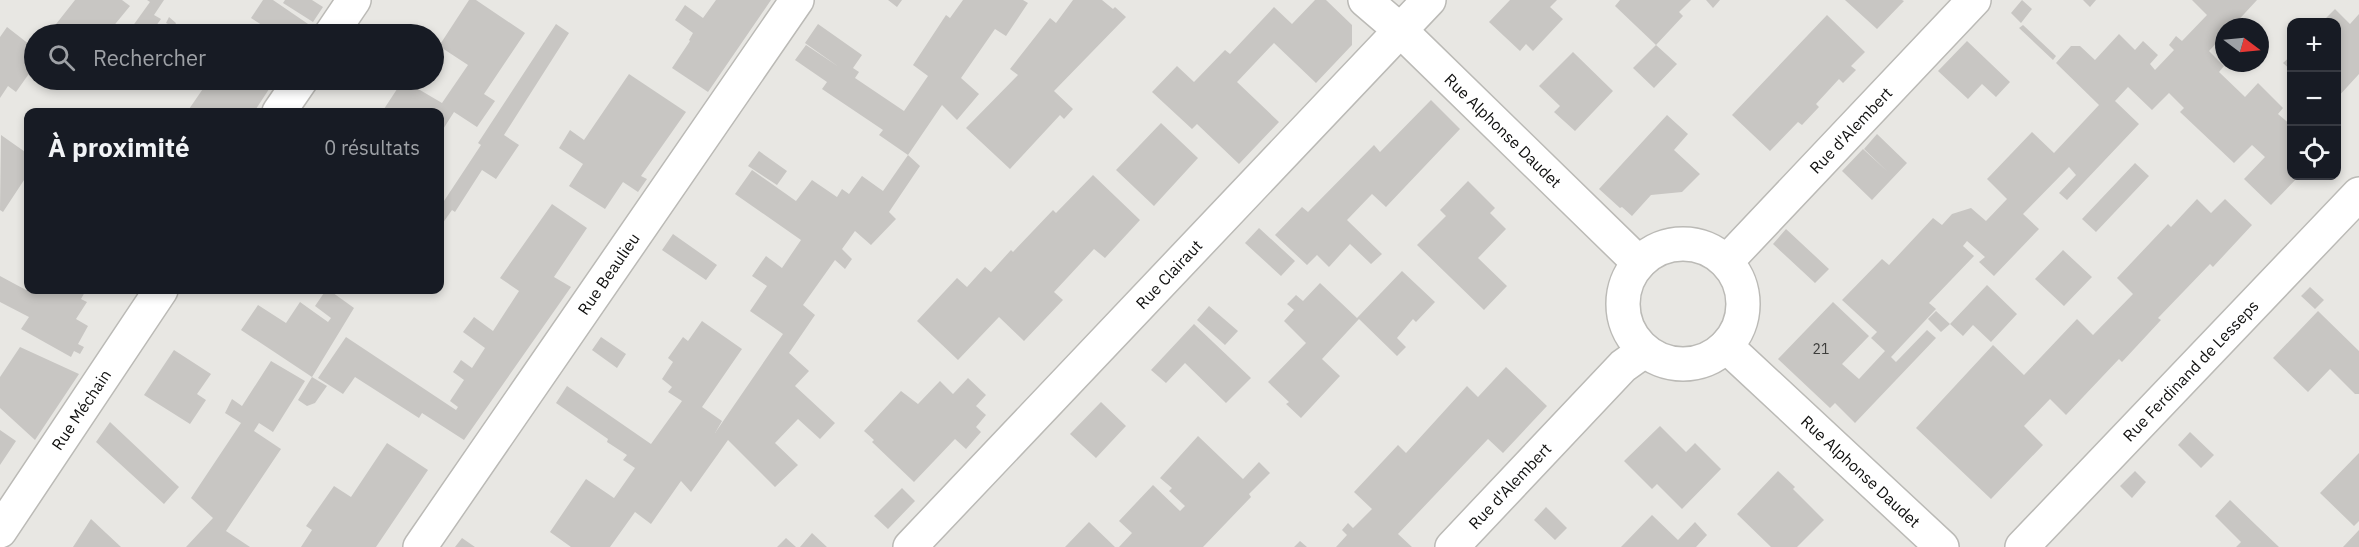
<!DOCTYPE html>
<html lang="fr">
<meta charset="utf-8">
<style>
:root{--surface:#171b24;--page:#20242c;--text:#f1f3f6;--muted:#9ea1a6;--line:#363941}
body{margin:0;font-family:"IBM Plex Sans",sans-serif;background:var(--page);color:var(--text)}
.controls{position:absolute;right:18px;top:18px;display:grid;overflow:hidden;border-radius:12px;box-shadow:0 3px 9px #0003}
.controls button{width:54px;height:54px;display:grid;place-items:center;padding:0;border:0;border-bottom:2px solid var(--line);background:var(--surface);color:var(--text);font:30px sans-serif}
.compass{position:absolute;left:2215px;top:18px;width:54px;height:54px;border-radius:50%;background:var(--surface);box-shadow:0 3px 9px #0003;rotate:106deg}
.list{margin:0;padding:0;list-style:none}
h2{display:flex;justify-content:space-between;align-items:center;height:78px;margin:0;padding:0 24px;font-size:26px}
h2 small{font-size:20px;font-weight:400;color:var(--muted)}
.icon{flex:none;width:33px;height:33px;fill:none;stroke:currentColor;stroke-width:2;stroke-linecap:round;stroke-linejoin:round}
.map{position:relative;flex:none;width:2359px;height:547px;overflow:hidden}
.search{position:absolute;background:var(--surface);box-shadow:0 3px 9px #0003;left:24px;top:24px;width:420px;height:66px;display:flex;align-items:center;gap:15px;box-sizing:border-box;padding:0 21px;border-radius:33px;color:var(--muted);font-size:22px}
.panel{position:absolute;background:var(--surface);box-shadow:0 3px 9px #0003;left:24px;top:108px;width:420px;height:186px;border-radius:12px}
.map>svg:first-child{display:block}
.building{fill:#c8c6c3}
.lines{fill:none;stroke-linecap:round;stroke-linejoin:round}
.street-casing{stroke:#bbbab6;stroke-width:36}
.street{stroke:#fff;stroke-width:33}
.labels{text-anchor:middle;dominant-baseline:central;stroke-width:6;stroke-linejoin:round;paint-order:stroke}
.number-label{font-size:14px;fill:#3d3d3b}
.street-label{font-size:16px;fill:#0f0f0e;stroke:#e8e7e3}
</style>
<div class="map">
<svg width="2359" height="547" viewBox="0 0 2359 547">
<rect width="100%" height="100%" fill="#e8e7e3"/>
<path class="building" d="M75,0h47l8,6 -23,28h-57l-1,-1z
M147,0h17l-10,15 7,4 -11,15h-23l23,-32z
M263,0h10l38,26 -6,8h-34l2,-2 -22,-14z
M285,0h27l11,7 -10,15 -30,-19z
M469,0h7l49,33 -41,61 11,7 -18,26 -23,-15 -14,22v-22h-58l21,-32 39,23 26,-38 -29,-19z
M716,0h55l-63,92 -36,-24 18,-27 -1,-1 4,-7 -18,-13 10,-15 18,13z
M888,0h14l-5,7z
M963,0h60l5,3 -22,33 -11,-7 -34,49 18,16 -22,26 -15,-15 -34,50 12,11 -31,46 7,7 -25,26 -16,-14 -13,18 10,10 -7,10 -10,-9 -32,45 12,10 -26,38 20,18 -14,15 40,37 -15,16 -22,-20 -23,24 23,22 -23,22 -47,-47 -37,52 -10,-11 -30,43 -16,-12 -25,35h-39l-21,-15 36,-53 28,19 21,-30 -12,-8 4,-5 -20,-13 1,-3 -52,-36 11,-17 84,58 31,-43 -14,-9 4,-5 -10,-8 11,-17 -5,-4 15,-21 5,4 14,-20 40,28 -40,58 20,14 -7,12 68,-99 -33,-23 17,-25 -15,-10 14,-20 16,12 19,-28 -66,-46 17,-24 44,31 16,-21 25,17 5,-8 7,5 13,-18 21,15 25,-36 -29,-20 4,-5 -61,-41 5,-7 -32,-22 11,-15 33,22 -34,-24 13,-19 44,31 -9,13 6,4 -4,6 49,33 24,-35 -15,-11 33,-50 4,3z
M1073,0h29l11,9 2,-2 11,10 -72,74 19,18 -9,10 -4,-4 -50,54 -44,-41 52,-53 -8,-6 40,-51 6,5z
M1315,0h11l26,25v20l-36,38 -42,-40 -37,39 42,40 -40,42 -42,-40 -5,5 -40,-37 25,-26 17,16 31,-32 5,4 44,-47 18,17z
M1510,0h47l-7,7 13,12 -30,32 -7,-7 -6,7 -31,-29z
M1620,0h71l-12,12 4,4 -27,29 -41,-39z
M1706,0h14l-7,8z
M1845,0h57l2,1 -27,28z
M2022,0l10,9 -11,14 -10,-10z
M2083,0h13l-6,7z
M2192,0h65l-25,27h-8v8l-15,16 15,15 -5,6 24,23 2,2 13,-14 25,25 -5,6 14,12v50h7l-28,29 -27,-26 21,-22 -13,-12 -18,18 -54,-51 4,-4 -15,-15 -17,17 -24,-23 -13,14 24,23 -72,76 -8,-7 17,-18 -7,-8 -46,47 16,15 -45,47 -15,-14 6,-5 -18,-16 -4,5 11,10 -45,47 7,6 -45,48 5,5 31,-32 9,8 -81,85 -20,-20 -5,5 -52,-49 55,-57 36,34 -27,28 17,15 26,-28 -14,-13 6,-6 -35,-32 40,-41 7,6 44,-47 9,7 10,-11 19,-6 15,13 21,-22 -20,-20 45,-47 22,21 45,-48 -43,-42 15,-17h9l15,14 24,-26 16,16 8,-9 15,14 -8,9 5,6 19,-20 -5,-5 7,-9 6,5 25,-26z
M2335,9l15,15 9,-10v60l-22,24v-76h-15z
M1827,15l38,37 -14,14 5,4 -13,13 -4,-4 -23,25 3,3 -17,18 -4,-3 -28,29 -38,-36z
M169,17l7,6 -2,4 -8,-4z
M556,24l13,9 -65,102 15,10 -23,34 -14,-9 -27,42 -3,-2 -12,17v-25l2,2 39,-59 -3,-2z
M2023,25l33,31 -3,4 -34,-32z
M7,27l27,21v22l-1,-2 -17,24 -8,-6 -8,12v-61z
M1967,41l43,41 -14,15 -14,-13 -14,15 -30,-28z
M1656,45l21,19 -23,24 -21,-20z
M1573,52l40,39 -38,40 -21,-19 6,-6 -21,-20z
M2292,55v16l-9,-8z
M629,74l57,38 -45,64 6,3 -9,13 -15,-10 -18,27 -36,-23 14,-22 -24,-16 11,-18 14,10z
M209,80h66l-21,32h-67z
M1431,100l29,29 -74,78 -14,-13 -25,26 35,34 -11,10 -21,-20 -21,23 -12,-12 -10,10 -32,-30 27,-28 6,5 66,-67 6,7z
M1667,115l21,19 -14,16 26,24 -18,18 -31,3 -19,21 -10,-9 -2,1 -21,-19z
M1161,123l37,35 -44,48 -38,-36z
M1877,134l30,29 -35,37 -30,-29 21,-22 25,23 -24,-23z
M1,135l27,19v20l-25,38 -3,-2z
M759,151l28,20 -10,14 -29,-19z
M2135,163l14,13 -53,56 -14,-13z
M1093,175l47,45 -35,38 -11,-9 -40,43 9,8 -39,41 -25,-24 -41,43 -41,-39 40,-43 10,9 18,-20 6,5 20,-22 2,2 40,-42 3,3z
M1468,181l27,27 -5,5 16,16 -28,29 29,28 -23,24 -67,-65 29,-29 -6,-6z
M2197,199l14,14 14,-14 27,26 -39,42 -3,-3 -52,54 3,2 -39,42 -3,-3 -53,56 -16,-16 -26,27 19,19 -52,54 -75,-71 77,-83 31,30 53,-56 16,16 40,-41 -16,-16 51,-54 3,3z
M552,204l35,24 -33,49 17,10 -107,153 -42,-27 -3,5 -64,-41 -12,17 -25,-16 28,-41 110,73 2,-3 -8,-6 14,-21 -11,-8 8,-12 11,8 13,-20 -22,-16 11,-15 19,14 26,-40 -19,-13z
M1259,228l36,33 -14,15 -36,-33z
M1786,229l43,40 -14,14 -42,-39z
M673,234l44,31 -11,15 -44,-30z
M2063,250l29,27 -28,29 -29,-27z
M1402,271l33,31 -19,20 -3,-3 -16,19 9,9 -9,9 -38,-37 -37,40 18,17 -39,42 -15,-14 3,-2 -21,-20 38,-39 -22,-22 10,-11 -7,-6 9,-9 7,6 17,-18 37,35z
M0,276l26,14h60l-5,9 6,3 -11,17 12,7 -10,18 6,3 -4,7 -6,-3 -3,6 -50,-28 8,-12 -29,-15z
M1987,285l30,29 -26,28 -18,-17 -10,11 -13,-12z
M2310,287l14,13 -9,9 -14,-13z
M326,290h3l25,18 -42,69 -71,-47 17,-25 28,18 14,-21 28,20 3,-4 -16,-12z
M1209,306l29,25 -13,14 -28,-25z
M1936,311l14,13 -9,8 -13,-13z
M2318,311l41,40v43h-4l-25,-25 -22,23 -35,-34z
M1194,324l57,54 -25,25 -41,-40 -19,20 -15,-13z
M601,337l25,17 -9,14 -25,-18z
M20,347l59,27 -44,66 -35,-32v-31z
M174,350l37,24 -14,20 9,6 -16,24 -46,-29z
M271,361l34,20 -32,51 -14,-9 -5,8 27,18 -55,82 24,16h-64l27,-29 -22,-20 50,-75 -16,-10 7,-14 10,7z
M1506,367l41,39 -44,47 -15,-14 -90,95 14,13h-76l11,-12 -5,-5 6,-7 5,5 19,-19 -18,-17 44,-47 8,8 61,-67 11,11z
M312,377l15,9 -12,17 -8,3 -9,-6z
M968,378l18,17 -10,11 10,9 -10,12 5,5 -15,17 -11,-10 -41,43 -42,-40 2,-2 -10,-9 37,-40 17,13 22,-23 13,13z
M1101,402l25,24 -30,32 -26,-24z
M110,422l69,65 -15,17 -68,-62z
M1660,426l26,26 9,-9 26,26 -39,40 -25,-25 -5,5 -28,-28z
M0,430l16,11 -16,24z
M2190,432l24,23 -13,13 -23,-23z
M1198,436l45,43 16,-17 11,11 -21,21 2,3 -48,50h-84l13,-14 -13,-12 34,-36 27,26 5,-5 -16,-15 3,-3 -12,-10z
M387,443l41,27 -52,77h-75l11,-17 -6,-4 28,-40 17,11z
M2359,453v68l-5,5 -34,-33z
M1778,471l17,16 -2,2 31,31 -27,27h-26l-34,-33z
M2135,471l11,11 -14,16 -12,-12z
M902,488l13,13 -27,28 -14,-13z
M2230,500l27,26 22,21h-43l5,-5 -26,-26z
M1546,507l21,21 -12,12 -21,-20z
M1652,515l26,25 17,-18 12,13 -11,12h-75z
M91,519l30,28h-48z
M1089,522l26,25h-50z
M2359,530v17h-16z
M812,533l15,14h-27z
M462,538l13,9h-20z
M786,538l10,9h-19z
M1300,541l7,6h-13z"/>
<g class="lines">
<defs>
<g id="street">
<path id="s1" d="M1365,0l35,30 239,233"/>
<path d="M331,34l23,-34"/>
<path d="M279,112l22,-32"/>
<circle cx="1683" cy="304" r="60"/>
<path id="s2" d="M1727,261l247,-261"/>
<path id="s3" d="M1726,346l216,201"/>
<path id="s4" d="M0,531l161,-241"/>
<path id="s5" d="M420,547l377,-547"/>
<path id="s6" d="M910,547l519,-547"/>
<path id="s7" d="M1452,547l171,-181 21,-15"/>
<path id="s8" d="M2022,547l337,-353"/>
</g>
</defs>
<use href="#street" class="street-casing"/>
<use href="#street" class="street"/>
</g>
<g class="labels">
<g class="number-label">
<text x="1821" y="349">21</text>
</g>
<g class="street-label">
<text stroke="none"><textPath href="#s1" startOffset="190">Rue Alphonse Daudet</textPath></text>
<text stroke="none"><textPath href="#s2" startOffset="180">Rue d'Alembert</textPath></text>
<text stroke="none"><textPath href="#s6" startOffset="376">Rue Clairaut</textPath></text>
<text stroke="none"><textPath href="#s5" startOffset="332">Rue Beaulieu</textPath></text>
<text stroke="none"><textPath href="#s8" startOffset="244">Rue Ferdinand de Lesseps</textPath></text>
<text stroke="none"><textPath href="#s4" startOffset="146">Rue Méchain</textPath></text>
<text stroke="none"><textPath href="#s3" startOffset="184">Rue Alphonse Daudet</textPath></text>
<text stroke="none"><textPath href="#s7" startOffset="84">Rue d'Alembert</textPath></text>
</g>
</g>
</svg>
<div class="controls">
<button>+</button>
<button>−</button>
<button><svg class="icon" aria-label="locate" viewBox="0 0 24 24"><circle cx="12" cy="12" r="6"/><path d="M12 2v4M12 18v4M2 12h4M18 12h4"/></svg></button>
</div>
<svg class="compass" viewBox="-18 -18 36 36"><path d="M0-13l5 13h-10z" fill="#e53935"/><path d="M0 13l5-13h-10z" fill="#9ea1a6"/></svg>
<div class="search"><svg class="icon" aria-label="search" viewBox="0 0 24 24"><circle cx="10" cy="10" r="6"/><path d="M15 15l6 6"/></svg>Rechercher</div>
<section class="panel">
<h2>À proximité<small>0 résultats</small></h2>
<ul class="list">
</ul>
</section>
</div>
